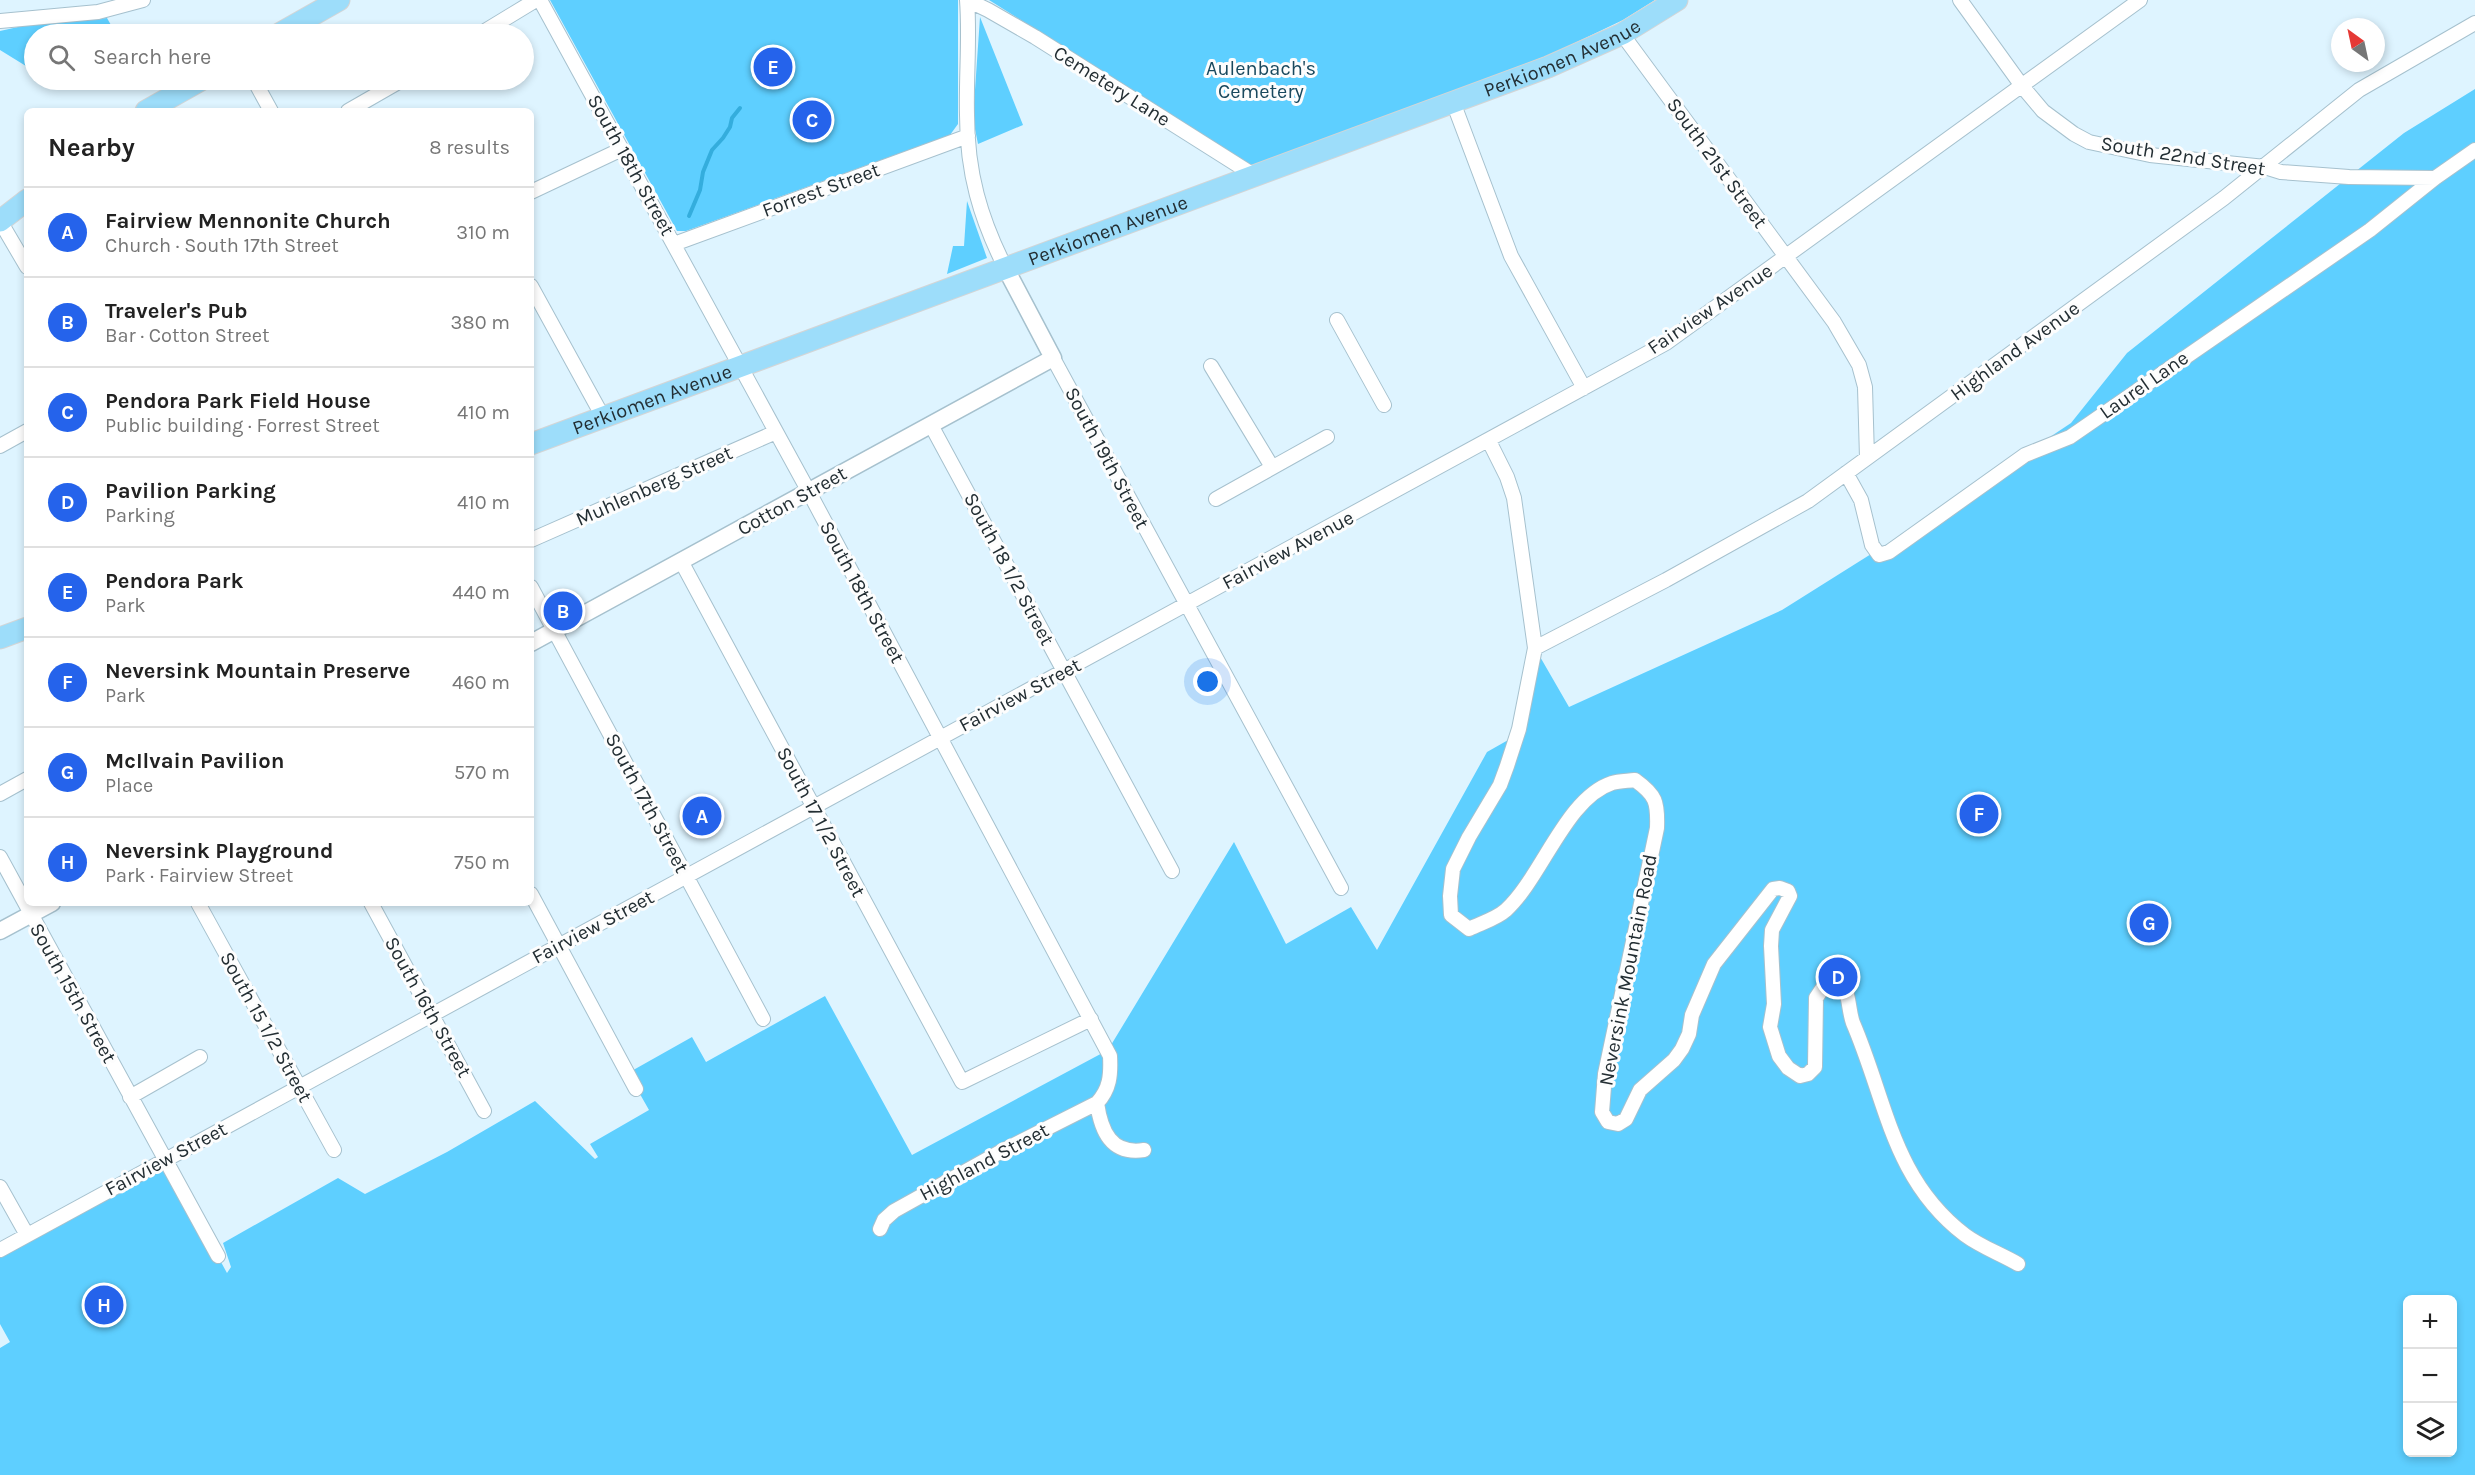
<!DOCTYPE html>
<meta charset="utf-8">
<style>
:root{--surface:#fff;--page:#f2f2f2;--text:#222;--muted:#767676;--line:#e0e0e0;--accent:#2563eb}
body{margin:0;font-family:Karla,sans-serif;background:var(--page);color:var(--text)}
.controls{position:absolute;right:18px;bottom:18px;display:grid;overflow:hidden;border-radius:9px;box-shadow:0 3px 9px #0003}
.controls button{width:54px;height:54px;display:grid;place-items:center;padding:0;border:0;border-bottom:2px solid var(--line);background:var(--surface);color:var(--text);font:30px sans-serif}
.compass{position:absolute;left:2331px;top:18px;width:54px;height:54px;border-radius:50%;background:var(--surface);box-shadow:0 3px 9px #0003;rotate:327deg}
.you{position:absolute;left:1208px;top:682px;width:21px;height:21px;margin:-15px;border:4px solid #fff;border-radius:50%;background:#1a73e8;box-shadow:0 0 0 9px #1a73e833}
.badge{display:grid;place-items:center;width:39px;height:39px;border-radius:50%;background:var(--accent);color:#fff;font-size:20px;font-weight:700}
.pin{position:absolute;translate:-50% -50%;border:3px solid #fff;box-shadow:0 2px 6px #0006}
.list{margin:0;padding:0;list-style:none}
h2{display:flex;justify-content:space-between;align-items:center;height:78px;margin:0;padding:0 24px;font-size:26px}
h2 small{font-size:20px;font-weight:400;color:var(--muted)}
.list li{display:grid;grid-template-columns:39px 1fr auto;gap:18px;align-items:center;box-sizing:border-box;height:90px;padding:0 24px;border-top:2px solid var(--line)}
.list b{display:block;font-size:22px;white-space:nowrap}
.list p{margin:0;font-size:20px;white-space:nowrap;color:var(--muted)}
.list em{font-size:20px;font-style:normal;color:var(--muted)}
.icon{flex:none;width:33px;height:33px;fill:none;stroke:currentColor;stroke-width:2;stroke-linecap:round;stroke-linejoin:round}
.map{position:relative;flex:none;width:2475px;height:1475px;overflow:hidden}
.search{position:absolute;background:var(--surface);box-shadow:0 3px 9px #0003;left:24px;top:24px;width:510px;height:66px;display:flex;align-items:center;gap:15px;box-sizing:border-box;padding:0 21px;border-radius:33px;color:var(--muted);font-size:22px}
.panel{position:absolute;background:var(--surface);box-shadow:0 3px 9px #0003;left:24px;top:108px;width:510px;height:798px;border-radius:9px}
.map>svg:first-child{display:block}
.green{fill:#5ecfff;fill-rule:evenodd}
.lines{fill:none;stroke-linecap:round;stroke-linejoin:round}
.stream{stroke:#34addd;stroke-width:4}
.minor-casing{stroke:#a6c1ce;stroke-width:16}
.tertiary-casing{stroke:#a6c1ce;stroke-width:19}
.primary-casing{stroke:#d3d5d6;stroke-width:23}
.minor{stroke:#fff;stroke-width:14}
.tertiary{stroke:#fff;stroke-width:16}
.primary{stroke:#9dddfa;stroke-width:21}
.labels{text-anchor:middle;dominant-baseline:central;stroke-width:6;stroke-linejoin:round;paint-order:stroke}
.street-label{font-size:20px;fill:#232e33;stroke:#fdfdfd}
.park-label{font-size:20px;fill:#19495e;stroke:#fdfdfd}
</style>
<div class="map">
<svg width="2475" height="1475" viewBox="0 0 2475 1475">
<rect width="100%" height="100%" fill="#def4ff"/>
<path class="green" d="M550,0h408v124l-8,11 -264,96h-9z
M989,0h666l-32,20 -71,34 -301,112z
M980,17l43,108 -45,19 -5,-25z
M107,18l9,16h-82v37l-34,-21v-19l36,-8z
M2475,89v1386h-2475v-127l10,-6 -10,-18v-74l165,-90 62,113 4,-6 -8,-24 115,-65 27,16 82,-42 88,-51 60,58 3,-2 -8,-13 59,-34 -21,-37 64,-36 14,25 119,-66 87,159 196,-105 126,-208 52,102 65,-37 26,43 110,-198 30,-17 18,-87 34,59 213,-97 105,-66v2l184,-123 56,-70 277,-220zM2408,1300h44v152h-44z
M967,201l20,57 -40,16 6,-28h11z"/>
<g class="lines">
<path class="stream" d="M689,216l11,-26 3,-18 9,-22 11,-12 7,-11 2,-9 8,-10"/>
<defs>
<path id="minor" d="M540,0l269,492 301,564c1,19 0,33 -13,47l-97,49 -106,59 -10,9 -4,9
M967,0l21,10 47,27 220,139
M967,0c3,38 -1,76 0,115 0,57 13,103 39,154
M1960,0l62,86 21,25 31,23 15,8 61,13 115,12 16,5 68,5 86,1
M0,21l98,-9 45,-12
M480,34l56,-34
M1622,34l212,288 25,43 6,22 2,71
M254,80l17,31
M1453,102l58,154 73,132
M348,111l54,-31
M531,192l91,-43
M0,221l27,46
M674,244l294,-108
M531,286l72,131
M1337,320l47,85
M1053,358l288,530
M1211,366l61,101
M931,425l241,446
M1489,441l18,36 7,21 21,150 -16,81 -12,37 -7,19 -31,52 -16,32 -3,27 1,19 18,14c12,-6 27,-10 37,-19 36,-33 60,-112 106,-127 7,-2 16,-2 23,-3 21,15 23,22 22,48l-52,246 -3,38 6,10 10,2 8,-5 14,-29 34,-30 8,-11 7,-15 3,-19 22,-51 59,-75 7,-1 8,3 2,5 -18,34 -1,16 3,58 -4,23 9,29 9,12 12,8 8,-2 7,-7 1,-69 10,-15 13,-3c11,10 9,30 14,43 34,79 39,156 112,212 16,12 36,19 53,29
M0,446l27,-15
M1846,473l15,27 11,45 7,10 10,-3 136,-97 45,-18 300,-207 65,-52 40,-28
M1216,499l111,-62
M531,540l245,-108
M681,561l281,521 129,-63
M531,587l232,432
M1535,648l131,-68 142,-79 416,-303 135,-108 116,-67
M0,794l27,-15
M0,857l218,399
M531,894l105,195
M198,903l136,247
M371,903l113,208
M130,1097l70,-40
M1097,1103c4,28 14,52 47,47
M0,1187l27,48
M0,1250l1666,-907 474,-343"/>
<path id="tertiary" d="M531,643l522,-285 -47,-89
M0,931l52,-28"/>
<g id="primary">
<path d="M279,34l60,-34"/>
<path d="M146,111l55,-31"/>
<path d="M0,221l27,-21"/>
<path id="s1" d="M531,444l1017,-377 74,-33 55,-34"/>
<path d="M0,638l27,-10"/>
</g>
</defs>
<use href="#minor" class="minor-casing"/>
<use href="#tertiary" class="tertiary-casing"/>
<use href="#primary" class="primary-casing"/>
<use href="#minor" class="minor"/>
<use href="#tertiary" class="tertiary"/>
<use href="#primary" class="primary"/>
</g>
<g class="labels">
<g class="street-label">
<text stroke="none"><textPath href="#s1" startOffset="1101">Perkiomen Avenue</textPath></text>
<text transform="translate(1112 86) rotate(32)">Cemetery Lane</text>
<text transform="translate(2183 156) rotate(9)">South 22nd Street</text>
<text transform="translate(1717 163) rotate(54)">South 21st Street</text>
<text transform="translate(631 165) rotate(61)">South 18th Street</text>
<text transform="translate(821 190) rotate(-20)">Forrest Street</text>
<text stroke="none"><textPath href="#s1" startOffset="615">Perkiomen Avenue</textPath></text>
<text transform="translate(1710 309) rotate(-34)">Fairview Avenue</text>
<text transform="translate(2015 351) rotate(-36)">Highland Avenue</text>
<text transform="translate(2144 385) rotate(-35)">Laurel Lane</text>
<text stroke="none"><textPath href="#s1" startOffset="129">Perkiomen Avenue</textPath></text>
<text transform="translate(1107 458) rotate(62)">South 19th Street</text>
<text transform="translate(654 486) rotate(-24)">Muhlenberg Street</text>
<text transform="translate(792 501) rotate(-29)">Cotton Street</text>
<text transform="translate(1288 550) rotate(-28)">Fairview Avenue</text>
<text transform="translate(1009 569) rotate(62)">South 18 1/2 Street</text>
<text transform="translate(862 592) rotate(62)">South 18th Street</text>
<text transform="translate(1020 695) rotate(-28)">Fairview Street</text>
<text transform="translate(647 803) rotate(62)">South 17th Street</text>
<text transform="translate(821 822) rotate(62)">South 17 1/2 Street</text>
<text transform="translate(593 927) rotate(-28)">Fairview Street</text>
<text transform="translate(1628 970) rotate(-79)">Neversink Mountain Road</text>
<text transform="translate(73 993) rotate(61)">South 15th Street</text>
<text transform="translate(428 1007) rotate(61)">South 16th Street</text>
<text transform="translate(266 1027) rotate(61)">South 15 1/2 Street</text>
<text transform="translate(166 1159) rotate(-28)">Fairview Street</text>
<text transform="translate(984 1162) rotate(-28)">Highland Street</text>
</g>
<g class="park-label">
<text x="1261" y="68">Aulenbach's<tspan x="1261" dy="23">Cemetery</tspan></text>
</g>
</g>
</svg>
<div class="controls">
<button>+</button>
<button>−</button>
<button><svg class="icon" aria-label="layers" viewBox="0 0 24 24"><path d="M12 4l9 5-9 5-9-5zM3 14l9 5 9-5"/></svg></button>
</div>
<svg class="compass" viewBox="-18 -18 36 36"><path d="M0-13l5 13h-10z" fill="#e53935"/><path d="M0 13l5-13h-10z" fill="#767676"/></svg>
<div class="you"></div>
<div class="pin badge" style="left:702px;top:816px">A</div>
<div class="pin badge" style="left:563px;top:611px">B</div>
<div class="pin badge" style="left:812px;top:120px">C</div>
<div class="pin badge" style="left:1838px;top:977px">D</div>
<div class="pin badge" style="left:773px;top:67px">E</div>
<div class="pin badge" style="left:1979px;top:814px">F</div>
<div class="pin badge" style="left:2149px;top:923px">G</div>
<div class="pin badge" style="left:104px;top:1305px">H</div>
<div class="search"><svg class="icon" aria-label="search" viewBox="0 0 24 24"><circle cx="10" cy="10" r="6"/><path d="M15 15l6 6"/></svg>Search here</div>
<section class="panel">
<h2>Nearby<small>8 results</small></h2>
<ul class="list">
<li><span class="badge">A</span><div><b>Fairview Mennonite Church</b><p>Church · South 17th Street</p></div><em>310 m</em></li>
<li><span class="badge">B</span><div><b>Traveler's Pub</b><p>Bar · Cotton Street</p></div><em>380 m</em></li>
<li><span class="badge">C</span><div><b>Pendora Park Field House</b><p>Public building · Forrest Street</p></div><em>410 m</em></li>
<li><span class="badge">D</span><div><b>Pavilion Parking</b><p>Parking</p></div><em>410 m</em></li>
<li><span class="badge">E</span><div><b>Pendora Park</b><p>Park</p></div><em>440 m</em></li>
<li><span class="badge">F</span><div><b>Neversink Mountain Preserve</b><p>Park</p></div><em>460 m</em></li>
<li><span class="badge">G</span><div><b>McIlvain Pavilion</b><p>Place</p></div><em>570 m</em></li>
<li><span class="badge">H</span><div><b>Neversink Playground</b><p>Park · Fairview Street</p></div><em>750 m</em></li>
</ul>
</section>
</div>
